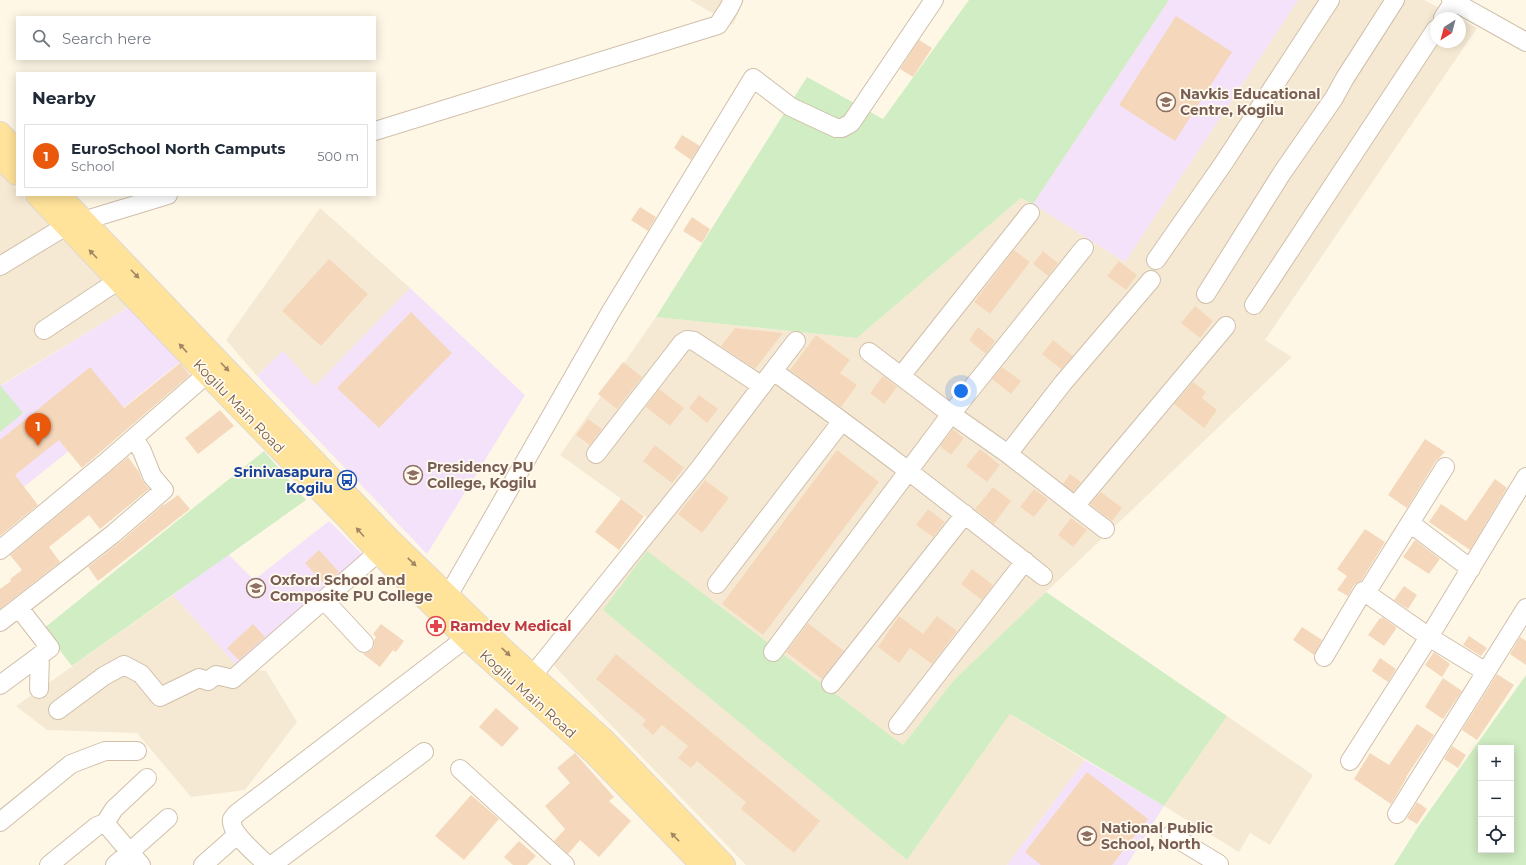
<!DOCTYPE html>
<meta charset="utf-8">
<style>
:root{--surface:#fff;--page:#f6f6f7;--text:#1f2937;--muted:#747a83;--line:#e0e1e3;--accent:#ea580c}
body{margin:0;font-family:Montserrat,sans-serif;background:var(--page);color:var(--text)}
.controls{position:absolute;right:12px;bottom:12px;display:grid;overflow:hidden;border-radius:0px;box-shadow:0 2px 10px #0003}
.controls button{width:36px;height:36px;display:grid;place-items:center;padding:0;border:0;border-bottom:1px solid var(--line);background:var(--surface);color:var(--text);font:20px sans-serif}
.compass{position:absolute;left:1430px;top:12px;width:36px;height:36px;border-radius:50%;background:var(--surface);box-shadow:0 2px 10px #0003;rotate:216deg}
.you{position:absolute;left:961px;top:391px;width:14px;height:14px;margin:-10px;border:3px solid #fff;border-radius:50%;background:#1a73e8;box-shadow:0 0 0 6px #1a73e833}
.badge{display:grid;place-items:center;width:26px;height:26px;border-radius:50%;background:var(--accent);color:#fff;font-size:13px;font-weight:700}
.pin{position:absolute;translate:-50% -33px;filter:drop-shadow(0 1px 2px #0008)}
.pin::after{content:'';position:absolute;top:21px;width:14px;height:12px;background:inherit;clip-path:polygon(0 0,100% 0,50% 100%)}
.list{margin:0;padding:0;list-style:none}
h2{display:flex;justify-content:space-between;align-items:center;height:52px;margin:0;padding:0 16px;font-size:17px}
h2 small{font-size:13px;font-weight:400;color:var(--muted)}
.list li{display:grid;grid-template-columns:26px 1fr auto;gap:12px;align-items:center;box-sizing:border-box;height:64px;margin:0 8px 8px;padding:0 8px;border:1px solid var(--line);border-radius:0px}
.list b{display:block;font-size:15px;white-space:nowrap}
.list p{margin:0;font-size:13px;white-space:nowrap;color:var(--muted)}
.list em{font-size:13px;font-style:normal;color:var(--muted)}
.icon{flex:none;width:22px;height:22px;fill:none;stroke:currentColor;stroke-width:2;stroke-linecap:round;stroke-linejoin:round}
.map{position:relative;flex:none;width:1526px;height:865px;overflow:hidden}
.search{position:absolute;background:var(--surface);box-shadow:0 2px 10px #0003;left:16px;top:16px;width:360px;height:44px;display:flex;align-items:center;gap:10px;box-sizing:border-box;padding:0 14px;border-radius:0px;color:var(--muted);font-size:15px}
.panel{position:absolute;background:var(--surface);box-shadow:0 2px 10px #0003;left:16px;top:72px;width:360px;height:124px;border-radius:0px}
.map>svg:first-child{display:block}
.residential{fill:#f6e9d3}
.education{fill:#f4e2fa}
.green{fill:#d0edc3;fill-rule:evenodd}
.building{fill:#f5d8bb}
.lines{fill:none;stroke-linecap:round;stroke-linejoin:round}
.minor-casing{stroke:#d0bfaa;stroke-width:20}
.major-casing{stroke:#dfd8d3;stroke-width:24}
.minor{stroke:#fff;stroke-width:18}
.major{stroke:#ffe39b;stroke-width:22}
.oneway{fill:#a18661}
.labels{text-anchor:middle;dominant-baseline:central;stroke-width:3.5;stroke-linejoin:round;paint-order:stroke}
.education-label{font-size:14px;font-weight:bold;fill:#785e54;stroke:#fffaed;text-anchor:start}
.street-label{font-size:14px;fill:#795e48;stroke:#fffaed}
.transit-label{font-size:14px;font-weight:bold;fill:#164399;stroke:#fffaed;text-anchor:end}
.health-label{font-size:14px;font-weight:bold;fill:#be3a42;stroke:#fffaed;text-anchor:start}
</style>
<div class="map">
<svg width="1526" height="865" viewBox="0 0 1526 865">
<rect width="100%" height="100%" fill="#fef7e6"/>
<path class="residential" d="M690,0h54l-11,25z
M1298,0h126l34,18h-22v24h24v-23l17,9 -212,312 27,17 -338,323 -51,65 -256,-193 -43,58 303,250 103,-146 75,46 -78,105h-261l-188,-195 -16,-20 106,-132 -88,-63 96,-138 201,21 164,-140 12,6 92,58z
M0,173l17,17v5h5l107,112 -128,78 -1,-1z
M320,208l90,80 -95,98 -32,-35 -26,25 -31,-36z
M173,595l66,73 27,3 31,51 -52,68 -54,7 -54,-64 -90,-3 -31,-24z
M1227,716l86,59 -43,70 -20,-12 -11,19 -75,-46z"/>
<path class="education" d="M1169,0h129l-173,262 -92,-58z
M410,288l115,107 -98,159 -170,-178 26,-25 32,35z
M129,307l51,55 -180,144v-122l2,1z
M329,521l36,36 -126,111 -66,-73 55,-41 26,26z
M1085,760l79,46 -37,59h-120z"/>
<path class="green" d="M969,0h200l-136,204 -12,-6 -164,140 -201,-21 151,-240 76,42z
M0,385l23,28 -23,19z
M264,451l42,49 -234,166 -29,-37z
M647,551l256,194 51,-65 92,-88 181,124 -63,90 -154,-92 -103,146 -304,-250z
M1526,675v190h-132l24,-38zM1481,748h30v102h-30z"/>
<path class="building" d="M1176,16l56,36 -57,89 -56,-36z
M919,40l13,8 -19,29 -13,-8z
M682,135l18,11 -9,14 -17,-12z
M640,207l16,10 -8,14 -17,-11z
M692,217l18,12 -8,14 -19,-12z
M1014,250l16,12 -40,52 -16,-12z
M1043,251l15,12 -10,13 -15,-12z
M329,259l39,35 -47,52 -39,-35z
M1119,261l18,14 -11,15 -19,-14z
M1195,306l18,15 -13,17 -19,-15z
M411,312l41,41 -73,75 -42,-40z
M978,327l17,14 -9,13 -17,-14z
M735,328l48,5 -28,36 -34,-23z
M816,335l34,25 -10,13 17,12 -16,22 -51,-37z
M1053,340l20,16 -12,13 -19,-15z
M623,362l19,15 -25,32 -19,-15z
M180,363l10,12 -108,93 -23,-28 -44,35 23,30 -38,31v-96l90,-73 34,41z
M1002,367l19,14 -10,13 -19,-15z
M883,376l14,11 -13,17 -14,-11z
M1193,382l13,10 -4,6 15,12 -13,18 -30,-24z
M659,389l25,19 -14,18 -24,-19z
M699,395l19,14 -11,14 -18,-15z
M220,410l14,16 -36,28 -13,-16z
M588,419l14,10 -12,16 -14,-10z
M953,429l11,9 -13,17 -11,-9z
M1425,439l20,13 -9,9 -29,47 -19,-13z
M655,445l29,23 -12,15 -29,-22z
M980,449l20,16 -13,17 -21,-16z
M837,450l42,32 -116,153 -41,-31z
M128,457l11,15 3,8 7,9 -49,40 -11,-14 -40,32 11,15 -60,47v-20l11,-8 -1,-2 12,-9 -12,-15z
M1070,474l11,8 -8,10 -10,-8z
M1495,479l12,9 -37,62 -41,-28 12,-18 25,17z
M705,480l24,18 -27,35 -24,-19z
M993,487l18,14 -17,23 -19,-15z
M1034,489l14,10 -14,18 -14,-10z
M1101,492l21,16 -10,13 -22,-17z
M178,495l12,14 -92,72 -10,-14 32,-25 44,-38v1z
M621,499l23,17 -25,34 -24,-18z
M928,509l17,13 -12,15 -17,-12z
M1071,518l16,12 -14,17 -15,-12z
M1365,529l20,13 -24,39 -7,4 -6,11 -11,-6 10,-14 -10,-7z
M1415,540l25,19 -11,15 -26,-17z
M319,550l20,22 -14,13 -20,-22z
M972,569l21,16 -11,15 -21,-16z
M1404,586l13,9 -9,14 -14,-9z
M899,616l24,18 14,-18 20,15 -25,33 -22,-16 -11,15 -21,-16z
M1382,617l14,10v2l-12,17 -16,-11 12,-17 2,1z
M808,623l36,28 -22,28 -36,-27z
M253,624l12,13 -26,23 -12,-12z
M381,624l23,17 -8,11 -3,-2 -13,17 -17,-13 8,-3 3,-5v-6l2,-3 -3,-3z
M1302,627l20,13 -8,15 -21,-15z
M1469,636l18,12 -6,8 -18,-11z
M1520,637l6,4v24l-16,-11z
M1434,652l16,12 -8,13 -17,-12z
M616,654l204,167 -26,32 -53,-44 5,-7 -49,-41 -6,7 -13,-10 10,-12 -26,-21 -9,10 -11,-10 4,-5 -50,-41z
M1380,658l16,11 -8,13 -16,-11z
M1497,674l17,11 -37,55 -15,-10z
M1443,678l19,13 -19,28 -18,-12z
M496,708l23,20 -17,19 -23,-20z
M1417,724l17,11 -28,42h1l-16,27 -37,-25 16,-26 19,12z
M1452,746l14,9 -8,13 -14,-9z
M575,753l39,44 -5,4 22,20 -32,36 -19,-17 -12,14 -14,-13 11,-12 -20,-23 25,-23 -13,-15z
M1087,772l61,47 -36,46h-71l-16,-13z
M471,795l28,24 -35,41 -29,-24z
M1417,802l10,7 -10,15 -10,-6z
M519,841l17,15 -9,9h-14l-9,-8z"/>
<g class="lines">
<defs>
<path id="minor" d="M1451,0l75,42
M1443,18l11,-17
M375,131l343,-106 11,-17 4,-8
M1156,260l67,-96 107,-164
M0,266l66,-40 102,-31
M1151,280l-88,103 -55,71 67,52 151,-180
M1206,294l76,-121 52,-75 11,-20 50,-78
M1254,305l182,-276
M44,330l75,-50
M796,341l-23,30c92,65 181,135 270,205
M869,352l82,62 57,40
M901,376l129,-163
M596,454l86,-111 5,-3 7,1 68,45
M1075,506l30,23
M1410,523l61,46
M0,550l105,-87 102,-89
M717,584l125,-163
M1366,593l79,-126
M448,596l162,-283 143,-235 38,29 45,21h6l9,-5 83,-123
M324,600l40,43
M0,622l113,-88 51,-44 -12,-14 -10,-25 -8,-13
M773,652l178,-238 133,-166
M1324,657l39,-66 66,46 57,35
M831,684l134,-170
M0,685l50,-37 -31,-40
M524,686l175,-217 74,-98
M39,689l1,-34
M58,710l46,-34 20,-11 17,9 19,23 39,-19 9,3 8,-6 17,4 156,-136
M898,725l127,-164
M1350,761l79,-124 97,-160
M460,769l105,96
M1397,814l129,-206
M0,822l71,-58 34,-13h32
M105,823l9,-14 33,-31
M1171,835l48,29 -1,1
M49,865l48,-39 8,-3 36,42
M115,865l53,-47
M203,865l34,-30
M267,865c-8,-9 -38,-32 -35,-46 1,-1 3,-4 4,-5l230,-176
M272,865l152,-113"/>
<path id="major" d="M0,133l17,18
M0,157l17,17
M37,195l170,179 143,147 29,32 87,85 128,115 108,112
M59,195l332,346 115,111 99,89 119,124"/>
</defs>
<use href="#minor" class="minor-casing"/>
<use href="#major" class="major-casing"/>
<use href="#minor" class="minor"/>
<use href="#major" class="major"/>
</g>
<defs><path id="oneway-solid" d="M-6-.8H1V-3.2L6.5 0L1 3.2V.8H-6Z"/></defs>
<g class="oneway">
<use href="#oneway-solid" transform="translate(93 254) rotate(-134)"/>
<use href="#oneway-solid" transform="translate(135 274) rotate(46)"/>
<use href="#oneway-solid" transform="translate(183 348) rotate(-133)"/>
<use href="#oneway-solid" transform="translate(225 367) rotate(46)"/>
<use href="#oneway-solid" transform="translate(360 532) rotate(-132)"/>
<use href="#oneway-solid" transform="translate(412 562) rotate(44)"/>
<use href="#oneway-solid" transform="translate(506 652) rotate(43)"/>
<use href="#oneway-solid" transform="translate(675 837) rotate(-134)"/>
</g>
<defs>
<symbol id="school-ring" viewBox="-11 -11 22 22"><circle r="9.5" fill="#fffaed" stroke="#8d6e63" stroke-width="1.5"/><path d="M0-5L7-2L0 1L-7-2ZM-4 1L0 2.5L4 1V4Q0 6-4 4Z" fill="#8d6e63"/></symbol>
<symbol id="university-ring" viewBox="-11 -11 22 22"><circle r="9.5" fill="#fffaed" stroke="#8d6e63" stroke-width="1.5"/><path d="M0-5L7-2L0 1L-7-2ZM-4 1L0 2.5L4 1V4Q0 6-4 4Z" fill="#8d6e63"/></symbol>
<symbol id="bus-ring" viewBox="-11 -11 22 22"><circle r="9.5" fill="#fffaed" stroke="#1a4fb4" stroke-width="1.5"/><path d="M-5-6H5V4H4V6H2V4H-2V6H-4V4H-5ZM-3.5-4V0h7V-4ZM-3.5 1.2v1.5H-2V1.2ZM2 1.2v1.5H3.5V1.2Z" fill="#1a4fb4"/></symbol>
<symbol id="pharmacy-ring" viewBox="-11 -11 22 22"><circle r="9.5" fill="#fffaed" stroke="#e0444e" stroke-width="1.5"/><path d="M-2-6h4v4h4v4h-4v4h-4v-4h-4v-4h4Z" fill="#e0444e"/></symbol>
</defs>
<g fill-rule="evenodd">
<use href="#school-ring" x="1155" y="91" width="22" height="22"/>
<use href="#university-ring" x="402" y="464" width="22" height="22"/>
<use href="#bus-ring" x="336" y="469" width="22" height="22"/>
<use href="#school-ring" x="245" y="577" width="22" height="22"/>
<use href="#pharmacy-ring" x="425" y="615" width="22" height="22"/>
<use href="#school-ring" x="1076" y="825" width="22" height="22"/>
</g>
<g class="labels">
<g class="education-label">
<text x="1180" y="94">Navkis Educational<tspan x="1180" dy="16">Centre, Kogilu</tspan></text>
<text x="427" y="467">Presidency PU<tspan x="427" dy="16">College, Kogilu</tspan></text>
<text x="270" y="580">Oxford School and<tspan x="270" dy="16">Composite PU College</tspan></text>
<text x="1101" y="828">National Public<tspan x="1101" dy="16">School, North</tspan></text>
</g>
<g class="street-label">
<text transform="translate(239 406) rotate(46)">Kogilu Main Road</text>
<text transform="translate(528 694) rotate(42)">Kogilu Main Road</text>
</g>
<g class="transit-label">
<text x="333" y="472">Srinivasapura<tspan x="333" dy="16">Kogilu</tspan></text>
</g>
<g class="health-label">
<text x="450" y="626">Ramdev Medical</text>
</g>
</g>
</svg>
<div class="controls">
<button>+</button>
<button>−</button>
<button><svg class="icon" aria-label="locate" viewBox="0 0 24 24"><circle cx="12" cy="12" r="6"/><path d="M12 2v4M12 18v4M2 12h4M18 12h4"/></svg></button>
</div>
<svg class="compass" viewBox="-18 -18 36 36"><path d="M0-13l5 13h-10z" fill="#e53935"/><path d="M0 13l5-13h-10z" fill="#747a83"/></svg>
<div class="you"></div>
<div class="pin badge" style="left:38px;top:446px">1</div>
<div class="search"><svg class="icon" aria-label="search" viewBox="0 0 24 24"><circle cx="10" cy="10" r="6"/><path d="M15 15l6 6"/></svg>Search here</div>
<section class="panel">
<h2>Nearby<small></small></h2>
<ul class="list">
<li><span class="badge">1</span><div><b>EuroSchool North Camputs</b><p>School</p></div><em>500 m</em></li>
</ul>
</section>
</div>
